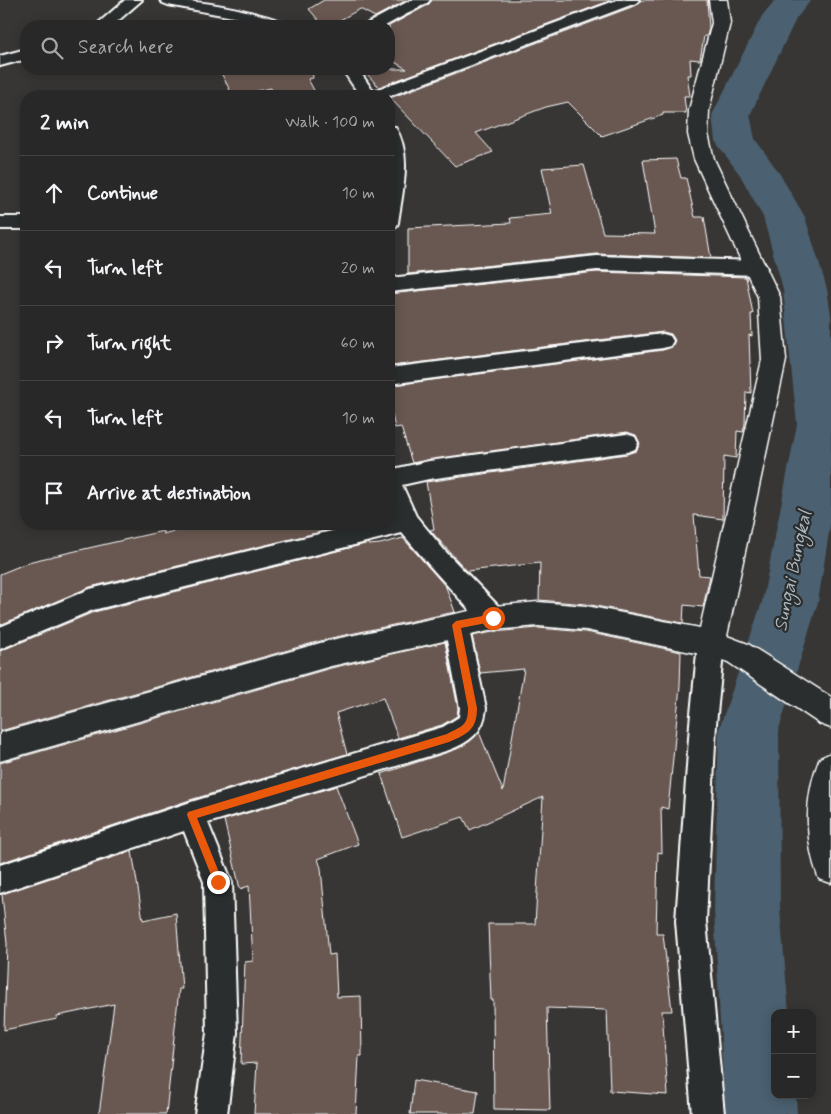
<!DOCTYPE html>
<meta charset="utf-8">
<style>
:root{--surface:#292828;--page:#313030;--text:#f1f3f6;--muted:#a5a6a8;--line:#454445}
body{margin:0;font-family:Mynerve,sans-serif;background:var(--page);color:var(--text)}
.controls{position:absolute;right:15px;bottom:15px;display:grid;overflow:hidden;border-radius:10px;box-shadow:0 2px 12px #0003}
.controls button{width:45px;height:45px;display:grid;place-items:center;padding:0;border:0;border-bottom:1px solid var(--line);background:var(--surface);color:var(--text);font:25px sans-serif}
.stop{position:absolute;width:15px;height:15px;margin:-11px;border:4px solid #ea580c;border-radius:50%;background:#fff}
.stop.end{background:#ea580c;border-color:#fff;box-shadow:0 1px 5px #0008}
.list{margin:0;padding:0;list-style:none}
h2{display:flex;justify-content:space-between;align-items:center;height:65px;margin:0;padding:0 20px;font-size:21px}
h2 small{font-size:16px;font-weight:400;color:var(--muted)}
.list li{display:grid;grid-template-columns:32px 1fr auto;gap:15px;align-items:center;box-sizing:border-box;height:75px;padding:0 20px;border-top:1px solid var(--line)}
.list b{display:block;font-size:19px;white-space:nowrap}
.list em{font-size:16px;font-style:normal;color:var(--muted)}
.icon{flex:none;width:28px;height:28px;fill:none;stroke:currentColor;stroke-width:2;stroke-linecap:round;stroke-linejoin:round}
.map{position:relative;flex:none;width:831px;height:1114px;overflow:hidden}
.search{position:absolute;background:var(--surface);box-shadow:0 2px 12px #0003;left:20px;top:20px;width:375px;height:55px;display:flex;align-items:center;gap:12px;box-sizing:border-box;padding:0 18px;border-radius:20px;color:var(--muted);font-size:19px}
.panel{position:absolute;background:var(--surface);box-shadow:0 2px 12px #0003;left:20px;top:90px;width:375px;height:440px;border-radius:20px}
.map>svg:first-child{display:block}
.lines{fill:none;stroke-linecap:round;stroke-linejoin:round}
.river{fill:#4b606f;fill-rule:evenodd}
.building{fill:#695851;stroke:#fff}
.street-casing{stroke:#fff;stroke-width:4}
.secondary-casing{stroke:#fff;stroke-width:3}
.street{fill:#2a2d2e;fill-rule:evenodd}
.secondary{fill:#2a2d2e;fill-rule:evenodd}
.route{fill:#ea580c}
.labels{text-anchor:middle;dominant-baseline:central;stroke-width:4.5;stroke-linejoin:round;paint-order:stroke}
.water-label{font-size:19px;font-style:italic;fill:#aeb7be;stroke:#2a2d2e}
</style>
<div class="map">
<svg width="831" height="1114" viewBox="0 0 831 1114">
<rect width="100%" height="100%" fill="#373635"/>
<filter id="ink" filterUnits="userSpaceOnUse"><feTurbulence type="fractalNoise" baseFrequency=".02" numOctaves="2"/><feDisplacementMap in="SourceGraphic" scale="10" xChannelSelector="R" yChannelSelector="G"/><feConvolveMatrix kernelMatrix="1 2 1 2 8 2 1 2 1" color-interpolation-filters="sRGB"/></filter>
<g filter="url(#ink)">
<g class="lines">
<path class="river" d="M775,0h36l-15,19 -46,96 5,24 23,32 27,46 22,72 4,26v205l-13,82 -39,127 1,180 9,104h-14v82h21l1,19h-72l-11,-205 5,-180 43,-127 35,-178 -14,-135 -20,-72 -23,-42 -25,-34 -3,-26 50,-99z"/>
</g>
<path class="building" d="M324,0h83l-32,17 -15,-8 -31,17 -9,-4 -11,-13z
M432,0h180l-233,87 -17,-18h45l-18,-10v-33l39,-21z
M641,0h66l2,28 -2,8h-3l-4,24 -10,-1 1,16h-4l3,21h-6l2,17h-23v2l-61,21 -34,-34 -22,5 -70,26 17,19 -38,14 -65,-68 247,-93z
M219,69h93l1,9 -5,1 9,17h-42l-4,-8 -38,8z
M676,159l5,19h5l9,39h9l7,41 -114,-4 -189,20v-46l103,-5 -1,-5 42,-4 -10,-46 42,-3 19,68 52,1 -12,-74z
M597,272l149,5 7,37h-2l1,22 -3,-1 2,58 -5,-1 -1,32 -2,8 -6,-1 -1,27 -12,-2 -1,63 -29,-4 5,60 11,1 -7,31 -19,-2 -1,18 -97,-19 -47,-4 1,-37 -73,8 -37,-41 4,-1 -8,-47 201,-28 9,-3 4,-7 -4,-9 -9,-3 -215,31 -11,-36 -6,1 -6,-26v-15l5,-2 269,-35 9,-3 3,-7 -4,-6 -8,-2 -271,34 -3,-33v-3h2l-2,-36z
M200,524h154l-264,63 -90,38v-51l32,-13 131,-30v3z
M403,538l43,49 9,25 -124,26 -331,93v-80l94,-39 275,-69v2l11,-1z
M538,628l48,4 95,20 -1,34 -12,123 -7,-2 1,46 -4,-1 -2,82h7l9,77h-10l6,84 -58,-4 -3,-81 -60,-2 3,102 -56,-1 -1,-109h-2l-3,-76h47l8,-127 -73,33 -7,-13 -61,20 -21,-63 76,-25 13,-8 9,-9 24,59 21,-122 -44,4 -8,-37 21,-4z
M445,642l13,66 -1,8 -15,9 -44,13 -15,-40 -47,15 11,41 -157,46 -190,63v-100l331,-95z
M336,786l22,58 -40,15 3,9 8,87 6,-1 2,43 24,-1 1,60h-3l-3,58h-102l3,-51 -16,1 4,-102 8,-1 -4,-75 -9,3 -16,-69z
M132,851l11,69 33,-7 6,76h-3l-13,125h-67l15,-110 -57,12v3l-53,11 3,-86 -5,-50z
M414,1080l64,11 -3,23h-65z"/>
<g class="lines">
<defs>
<path id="street" d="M125,0h17l-30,26h-17z
M160,0c44,0 85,9 127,23l2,3h-23l-17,-6 -81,-15 -5,-2z
M411,0h19l-3,3 -42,23h-19l2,-3z
M617,0h22l-3,3 -247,93h-29l-18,-27h16l15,22z
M26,49v10l-26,7v-10z
M389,126l6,1c18,27 7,66 3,96l-2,4 -7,2z
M0,217h26v12h-26z
M597,256l160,5 7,2 3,5 -3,5 -7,2 -160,-5 -208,22v-14z
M663,334l7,2 3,5 -3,5 -7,2 -274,36v-16z
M627,434l8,3 3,6 -3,6 -8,3 -198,27 -27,6 14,31 29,35 57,59 3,8 -3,8 -9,3 -9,-3 -55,-61 -27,-32 -309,77 -93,39v-22l90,-38 271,-65h28v-7l4,-1 -4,-10v-36l40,-9z
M456,614l9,3 3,8 18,83c-2,24 -16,34 -37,42l-241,73 24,59 5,151 -10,81h-32l12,-81 -3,-151 -20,-51 -184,62v-28l191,-63 252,-75 16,-10 1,-9 -16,-83 3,-8z
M711,632l9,3 4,8 -8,81 -10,197 18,193h-32l-16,-193 14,-197 8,-81 4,-8z"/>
<path id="secondary" d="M709,0h18l3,23 -21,87 -1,24 6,25 66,138 6,63 -59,276 21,8 83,53v31l-11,-4 -92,-62 -18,-6 -124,-26 -48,-4 -45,4 -162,36 -331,95v-28l331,-93 162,-34 45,-4 48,4 114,22 62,-268 -4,-63 -64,-138 -6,-25 1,-24 23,-87z
M831,753v130l-12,-4c-15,-38 -15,-84 1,-121z"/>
</defs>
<use href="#street" class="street-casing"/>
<use href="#secondary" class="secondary-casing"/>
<use href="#street" class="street"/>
<use href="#secondary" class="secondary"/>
</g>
</g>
<path class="route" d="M493,614l4,4 -1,3 -35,7 16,80c0,21 -9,26 -28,34l-252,76 26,64 -5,5 -3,-2 -28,-70 1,-3 259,-78c15,-8 21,-8 21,-26l-16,-83 4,-4z"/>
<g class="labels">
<g class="water-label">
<text transform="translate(793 571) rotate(-78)">Sungai Bungkal</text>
</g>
</g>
</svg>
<div class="controls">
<button>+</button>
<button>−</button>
</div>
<div class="stop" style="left:493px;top:618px"></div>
<div class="stop end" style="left:218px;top:882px"></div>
<div class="search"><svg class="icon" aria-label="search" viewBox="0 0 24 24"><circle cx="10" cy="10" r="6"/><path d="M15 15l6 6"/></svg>Search here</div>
<section class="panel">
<h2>2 min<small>Walk · 100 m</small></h2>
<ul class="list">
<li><svg class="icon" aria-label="ahead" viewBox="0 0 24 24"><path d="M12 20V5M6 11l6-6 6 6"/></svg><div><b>Continue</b></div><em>10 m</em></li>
<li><svg class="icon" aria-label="left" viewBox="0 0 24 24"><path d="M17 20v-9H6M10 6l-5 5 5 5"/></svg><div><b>Turn left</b></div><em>20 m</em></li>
<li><svg class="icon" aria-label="right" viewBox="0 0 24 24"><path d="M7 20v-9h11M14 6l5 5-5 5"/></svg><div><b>Turn right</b></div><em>60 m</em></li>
<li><svg class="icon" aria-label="left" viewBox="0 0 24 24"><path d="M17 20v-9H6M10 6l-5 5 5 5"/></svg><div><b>Turn left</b></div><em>10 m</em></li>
<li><svg class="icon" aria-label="arrive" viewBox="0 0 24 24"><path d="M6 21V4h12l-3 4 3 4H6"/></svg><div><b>Arrive at destination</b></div></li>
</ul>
</section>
</div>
